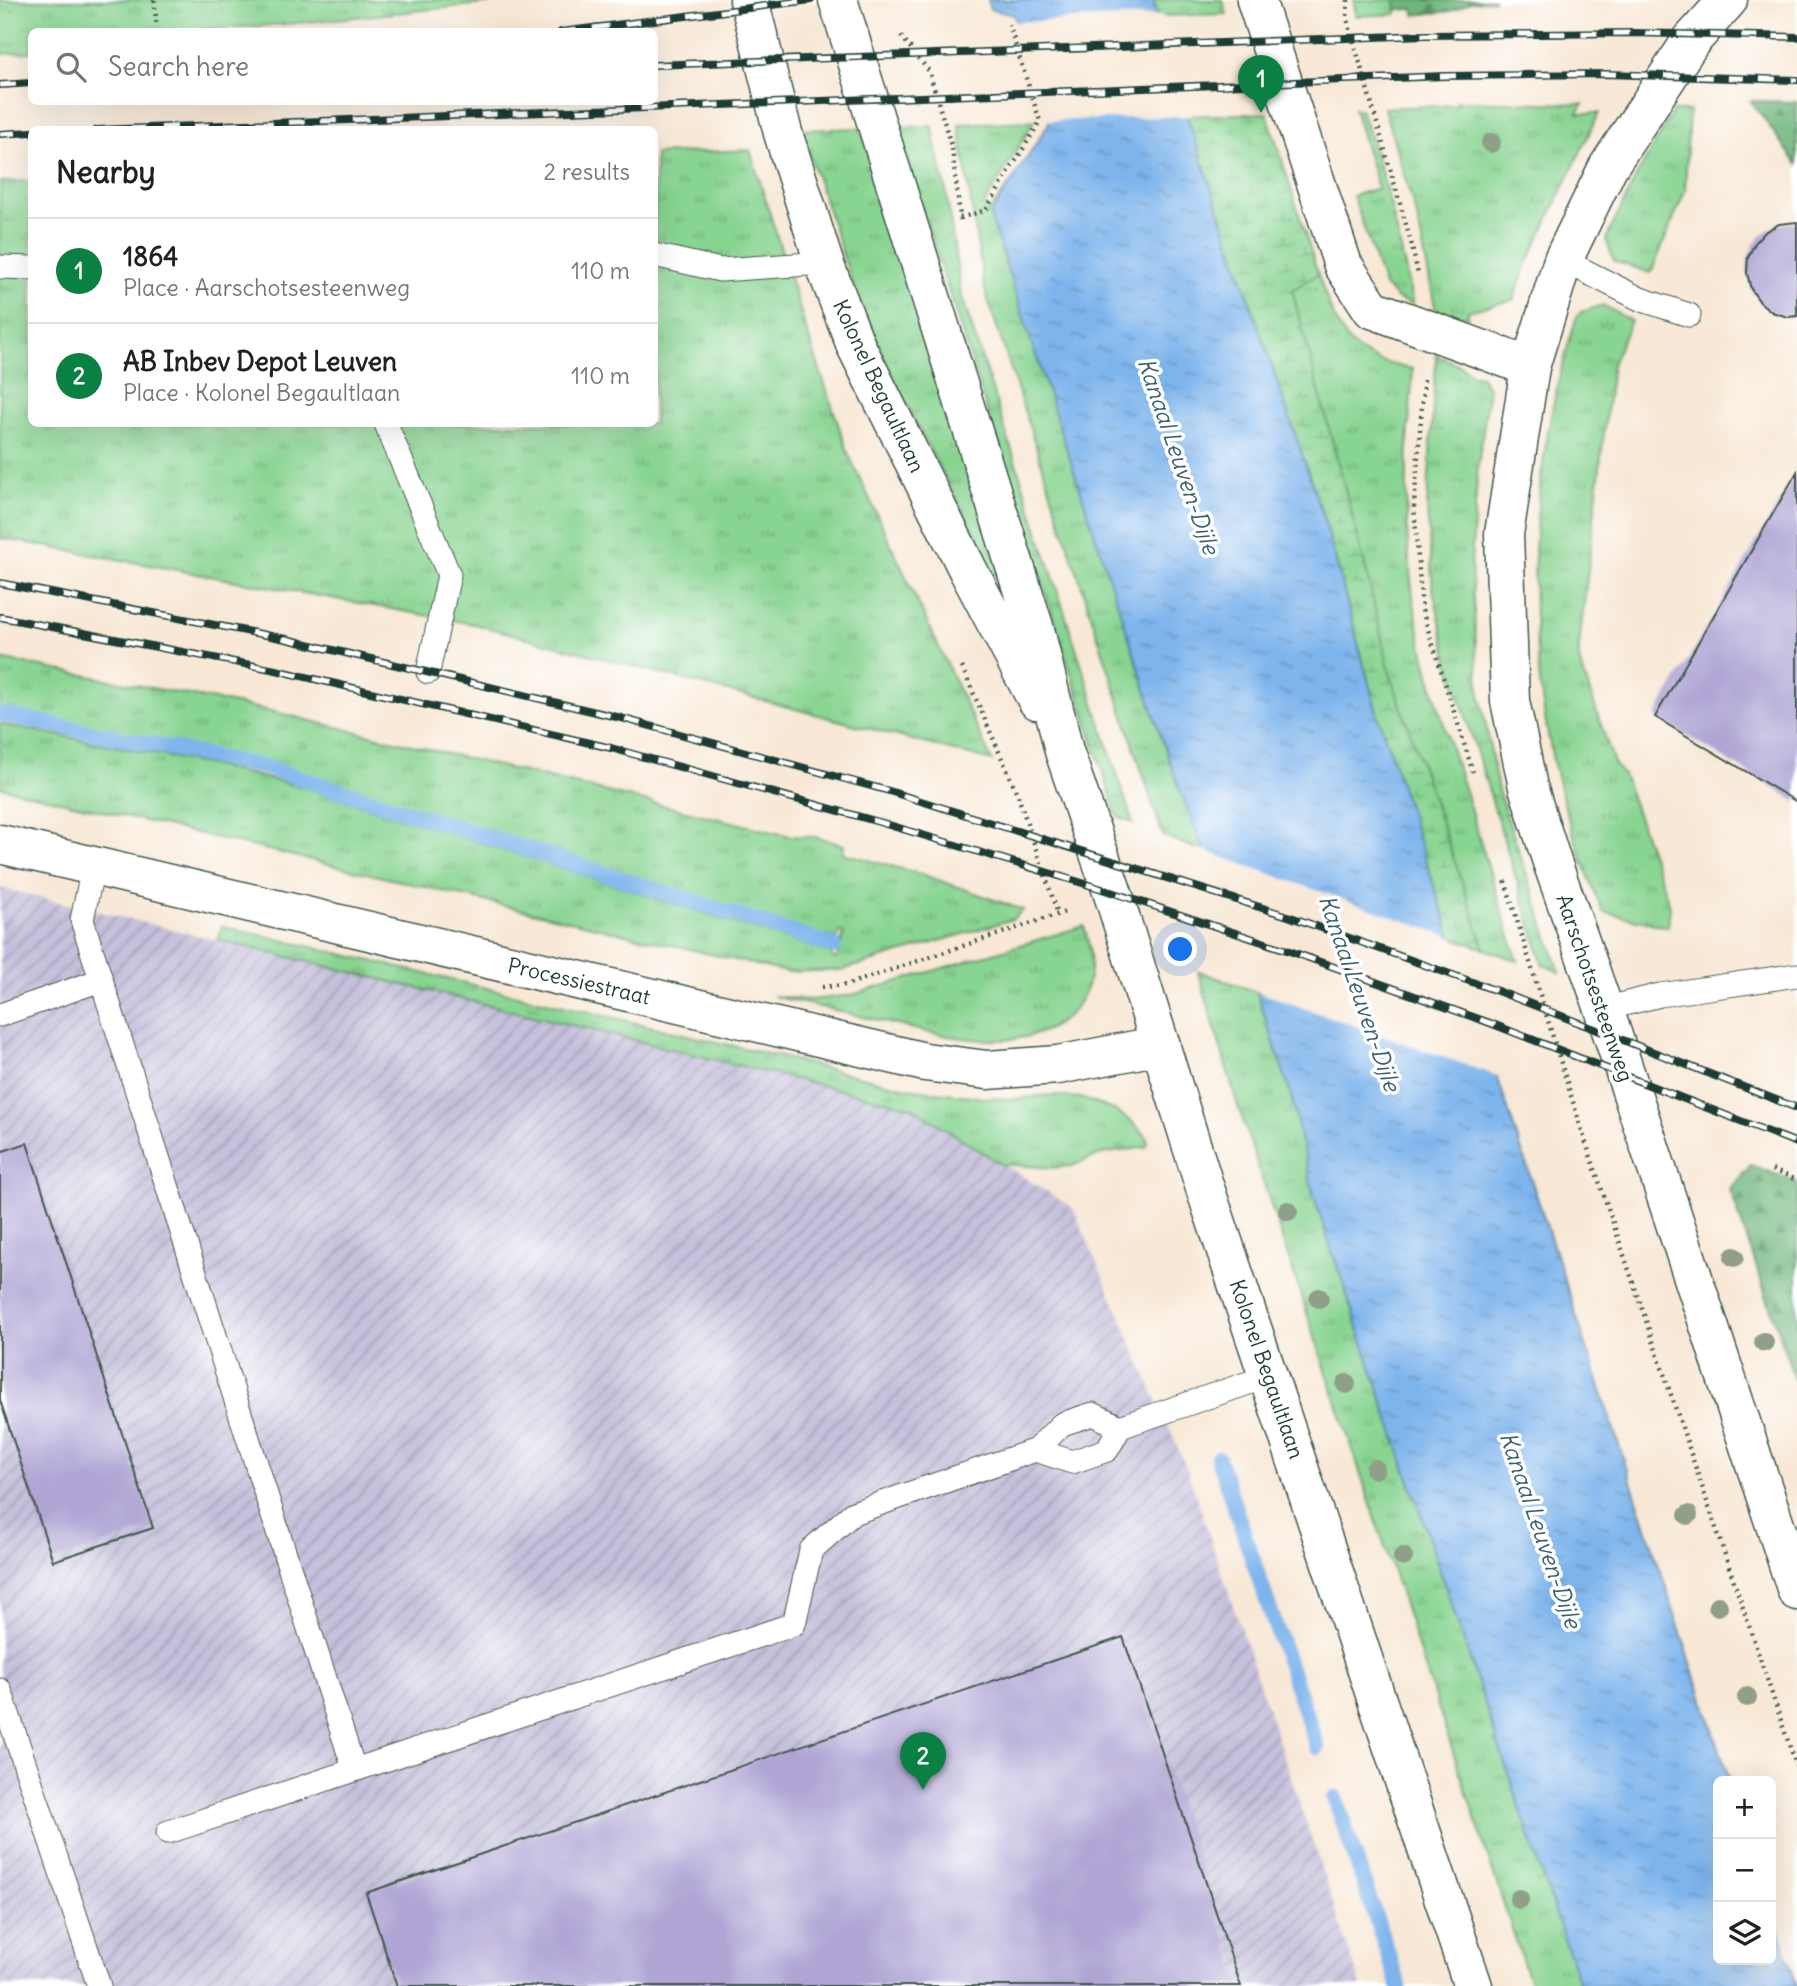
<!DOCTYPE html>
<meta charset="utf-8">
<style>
:root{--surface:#fff;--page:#f6f6f6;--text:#202124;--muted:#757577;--line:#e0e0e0;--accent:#0b8043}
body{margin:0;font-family:Delius,sans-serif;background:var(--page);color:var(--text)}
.controls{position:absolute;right:21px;bottom:21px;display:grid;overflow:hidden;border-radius:10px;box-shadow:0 7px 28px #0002}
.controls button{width:63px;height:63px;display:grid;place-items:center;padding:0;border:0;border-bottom:2px solid var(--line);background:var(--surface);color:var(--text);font:35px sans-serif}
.you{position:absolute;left:1181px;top:950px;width:24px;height:24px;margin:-18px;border:5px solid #fff;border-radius:50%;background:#1a73e8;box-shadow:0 0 0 10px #1a73e833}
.badge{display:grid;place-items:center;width:46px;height:46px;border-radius:50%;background:var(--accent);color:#fff;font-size:23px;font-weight:700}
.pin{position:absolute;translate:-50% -58px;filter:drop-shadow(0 2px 4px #0008)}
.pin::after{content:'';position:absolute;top:37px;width:24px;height:21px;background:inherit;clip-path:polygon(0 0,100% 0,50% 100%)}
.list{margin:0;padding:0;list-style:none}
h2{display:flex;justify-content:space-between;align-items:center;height:91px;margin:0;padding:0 28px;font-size:30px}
h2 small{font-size:23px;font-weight:400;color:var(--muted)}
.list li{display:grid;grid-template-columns:46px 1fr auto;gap:21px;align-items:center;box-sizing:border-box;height:105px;padding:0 28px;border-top:2px solid var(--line)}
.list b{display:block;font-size:26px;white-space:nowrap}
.list p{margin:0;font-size:23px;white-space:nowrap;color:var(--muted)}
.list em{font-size:23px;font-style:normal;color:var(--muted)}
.icon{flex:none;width:38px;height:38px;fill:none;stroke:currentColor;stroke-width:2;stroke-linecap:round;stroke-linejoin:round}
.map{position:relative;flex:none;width:1797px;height:1986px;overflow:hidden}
.search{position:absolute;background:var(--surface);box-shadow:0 7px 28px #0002;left:28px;top:28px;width:630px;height:77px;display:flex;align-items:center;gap:18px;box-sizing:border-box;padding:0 24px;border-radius:10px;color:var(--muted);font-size:26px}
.panel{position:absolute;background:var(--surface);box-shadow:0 7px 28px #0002;left:28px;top:126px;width:630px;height:301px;border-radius:10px}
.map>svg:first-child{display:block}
.industrial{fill:url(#industrial-furrows)}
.grass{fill:url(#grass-tufts);stroke:#548862;stroke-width:2}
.forest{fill:url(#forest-firs);stroke:#467a58;stroke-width:2}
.wetland{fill:url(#wetland-marsh);stroke:#548862;stroke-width:2}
.water{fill:url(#water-ripples);stroke:#4e7890;stroke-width:2}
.pier{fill:#f8e8d5}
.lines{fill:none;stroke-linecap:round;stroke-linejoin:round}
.stream{stroke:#7db4ec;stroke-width:16}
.building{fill:#afa4d4}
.lane-casing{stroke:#40574c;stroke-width:25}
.street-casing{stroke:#40574c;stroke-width:41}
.secondary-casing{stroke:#40574c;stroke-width:41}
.primary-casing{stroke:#40574c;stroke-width:41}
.path{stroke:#40574c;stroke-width:4.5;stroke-dasharray:2 5;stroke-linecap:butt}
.lane{stroke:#fff;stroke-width:23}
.street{stroke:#fff;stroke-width:38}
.secondary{stroke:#fff;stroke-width:38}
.primary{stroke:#fff;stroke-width:38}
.rail-casing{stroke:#1f3d34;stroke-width:8}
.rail{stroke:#fff;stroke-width:5;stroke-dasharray:16;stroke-linecap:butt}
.tree{fill:#8f9f89}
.labels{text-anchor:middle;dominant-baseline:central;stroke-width:7;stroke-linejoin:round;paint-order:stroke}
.street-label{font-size:21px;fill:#1f3d34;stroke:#fff}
.water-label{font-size:23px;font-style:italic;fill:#3b616b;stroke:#fff}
</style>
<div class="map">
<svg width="1797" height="1986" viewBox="0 0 1797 1986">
<defs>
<pattern id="industrial-furrows" width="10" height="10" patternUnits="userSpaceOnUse" patternTransform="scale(1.75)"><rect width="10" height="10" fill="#c5c0db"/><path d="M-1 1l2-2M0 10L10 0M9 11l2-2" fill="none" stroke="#9f9db2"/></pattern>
<pattern id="grass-tufts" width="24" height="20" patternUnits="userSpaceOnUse" patternTransform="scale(1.75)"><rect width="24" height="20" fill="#88d491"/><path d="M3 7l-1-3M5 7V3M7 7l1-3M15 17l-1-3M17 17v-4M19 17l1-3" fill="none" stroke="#6fad77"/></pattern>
<pattern id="forest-firs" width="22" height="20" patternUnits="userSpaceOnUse" patternTransform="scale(1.75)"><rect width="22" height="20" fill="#6eb67b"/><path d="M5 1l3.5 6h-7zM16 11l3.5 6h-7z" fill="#5a9566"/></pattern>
<pattern id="wetland-marsh" width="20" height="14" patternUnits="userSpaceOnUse" patternTransform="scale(1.75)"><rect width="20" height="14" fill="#88d491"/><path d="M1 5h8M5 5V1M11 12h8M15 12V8" fill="none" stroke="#6fad77"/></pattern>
<pattern id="water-ripples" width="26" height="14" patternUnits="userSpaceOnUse" patternTransform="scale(1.75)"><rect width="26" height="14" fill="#7db4ec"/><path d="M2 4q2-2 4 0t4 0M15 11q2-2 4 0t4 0" fill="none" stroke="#6694c0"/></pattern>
</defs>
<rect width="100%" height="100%" fill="#fff"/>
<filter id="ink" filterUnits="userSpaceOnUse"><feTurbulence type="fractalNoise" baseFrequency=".0143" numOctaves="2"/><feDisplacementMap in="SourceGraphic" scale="14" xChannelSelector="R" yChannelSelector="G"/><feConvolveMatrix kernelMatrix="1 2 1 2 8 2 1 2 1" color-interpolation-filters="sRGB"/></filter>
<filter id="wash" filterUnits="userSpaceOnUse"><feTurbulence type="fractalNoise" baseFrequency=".00686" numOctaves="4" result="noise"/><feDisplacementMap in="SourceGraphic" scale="28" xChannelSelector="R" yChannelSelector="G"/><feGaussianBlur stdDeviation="1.57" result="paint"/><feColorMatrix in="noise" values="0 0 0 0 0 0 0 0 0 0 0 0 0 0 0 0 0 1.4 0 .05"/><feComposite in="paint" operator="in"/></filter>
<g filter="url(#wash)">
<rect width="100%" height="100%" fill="#f8e8d5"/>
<path class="industrial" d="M0,888l911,219 162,101 114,261 174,517h-1361z"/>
<path class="grass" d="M0,0h523l-236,24 -115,8h-140l-1,20 -31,2z
M1153,0h69l5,14 -68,2z
M1354,0h41l2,14 -42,2z
M1456,101l127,3 -5,9h21l-73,153 -13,34 -45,11v6l-32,-5 -18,-91 -34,-113 74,-3z
M1354,109h6c25,63 39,130 53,196l-15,-6 -14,-13 -31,-90 25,-8z
M1673,111h16l-4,80 -34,82 -37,-12 -8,-22 30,-62z
M1034,121l-50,84 3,9 22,-29 37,199 157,467 -40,-15 -179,-549 -25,-163z
M932,126l14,65 15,103 172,529 -16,-7 -221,-689z
M860,128l160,511 -24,-59 -33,-69 -58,-108 -48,-106 -56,-167z
M750,150l55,176 43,127 144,308 -518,-137 -474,-86v-356l31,-1 1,243h622l1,-270z
M1318,274c21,60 26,83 95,95 -5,67 -10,134 -3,202 7,75 31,146 54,217 18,58 35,116 54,173l-33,-12 -94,-272 -31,-132 -68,-255z
M1603,305l28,16 -19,43 -33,282v14l35,103 10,14 46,129 -2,21 -65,-15c-13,-31 -25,-62 -35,-95 -49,-162 -43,-337 8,-498l5,-7z
M1436,355l24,10 12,10 9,1 8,14 -11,75 -7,100 8,124 19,101 62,182 -17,-7 -93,-299 -17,-77 -6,-79z
M0,659l262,50 528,127 25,1 29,8 -1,8 81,22 99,35 -10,9 -13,4 -157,47 -57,2 -786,-185v-63l206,40 101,24 524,165 2,5h4l7,-25 -4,-1 -4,10 -506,-158 -107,-28 -223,-45z
M222,926l555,130 129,32 80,10 31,1 30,-4 34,3 33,12 18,12 14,14 2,7 -2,4 -44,7 -30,12 -20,2 -51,-4 -90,-57 -693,-167z
M1084,926c8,26 11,52 -5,77 -42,62 -146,31 -206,16 -33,-7 -66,-15 -100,-23l38,4 41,-5z
M1198,971l59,21 33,99 24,106 266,789h-49l-295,-886z"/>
<path class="forest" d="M1395,0h100l-24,2 -20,9 -36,4 -2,-6 -17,1z
M1751,101l46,1v62z
M1751,1165l46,17v205l-67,-198z"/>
<path class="wetland" d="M1267,113l51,161 -26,16 68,255 31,132 94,272 -35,-12 -73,-224 -52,-191 -138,-406z"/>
<path class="water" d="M988,0h165l34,116 138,406 52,191 353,1068h-12v179h53v-55l26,81h-217l-266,-789 -24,-106 -33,-99 -87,-229 -180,-547 59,-93 -35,-108 -24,-6z"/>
<path class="pier" d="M1163,15l28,101 -147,5 -32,-99z
M1199,849l255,89 46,139 -247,-87z"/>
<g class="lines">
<path class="stream" d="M0,714l268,54 566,178
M1218,1458l99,289
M1335,1798l64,188"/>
</g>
<g id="blocks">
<path class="building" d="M1797,222v94l-9,1 -16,-5 -12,-10 -9,-13 -4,-16 1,-16 7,-14 11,-12 13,-7z
M1797,472v330l-142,-85z
M27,1143l126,385 -100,33 -53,-161v-248z
M1123,1637l118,349h-844l-31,-93z"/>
</g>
</g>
<g filter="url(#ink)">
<use href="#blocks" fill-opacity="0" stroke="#40574c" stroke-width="2"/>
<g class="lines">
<defs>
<path id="lane" d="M654,255l66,15 104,-7
M1563,260l77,39 49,16
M0,267l32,1
M386,424l63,151 -21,97
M93,867l-11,53 272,849
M1604,1009l56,-14 137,-20
M0,1015l101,-35
M1036,1450l36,12 35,-12 13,-23 149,-51
M0,1690l99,296
M168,1832l626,-208 17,-74 42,-37 183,-63 26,-26 31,-10 27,13"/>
<path id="street" d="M1256,0l87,265 29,44 158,58"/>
<path id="secondary" d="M749,0l34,133 41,130 32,83 113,226 68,128
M838,0l197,630 29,121 51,149 89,285 269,801
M0,844l925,218 62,8 71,-5 103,-20"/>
<path id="primary" d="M1728,0l-37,41 -83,126 -45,93 -33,107 -26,167 6,167 18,86 24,75 52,147 193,582"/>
</defs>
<use href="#lane" class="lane-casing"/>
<use href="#street" class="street-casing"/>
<use href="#secondary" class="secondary-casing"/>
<use href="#primary" class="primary-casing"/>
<path class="path" d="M154,0l3,27
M1348,0l-1,18 64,224 7,32
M901,36l28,35 23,78 9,75
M960,218l26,-8 54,-89 -32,-99
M1424,380l-10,126 8,104 51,162
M962,667l55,126 41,121
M1505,881l76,247 216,640
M822,987l24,-2 222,-74
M1772,1170l25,10"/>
<use href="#lane" class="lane"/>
<use href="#street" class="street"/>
<use href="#secondary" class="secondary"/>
<use href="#primary" class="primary"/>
<defs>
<path id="rail" d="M561,32l250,-32
M654,65l771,-30 209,-2 163,4
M0,85l32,-2
M97,130l1348,-54 160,-2 192,6
M0,134l32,-2
M0,583l286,56 335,79 268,73 399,125 212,76 297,116
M0,617l276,53 335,78 268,74 220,66 185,61 206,74 307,120"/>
</defs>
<use href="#rail" class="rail-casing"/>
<use href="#rail" class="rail"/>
</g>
<g class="tree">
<circle cx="1491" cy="143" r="10"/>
<circle cx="1288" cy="1211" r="10"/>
<circle cx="1734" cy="1257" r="10"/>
<circle cx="1319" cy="1298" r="10"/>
<circle cx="1764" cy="1342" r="10"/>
<circle cx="1346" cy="1384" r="10"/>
<circle cx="1375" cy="1469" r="10"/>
<circle cx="1688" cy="1515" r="10"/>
<circle cx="1403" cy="1557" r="10"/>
<circle cx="1718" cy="1606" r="10"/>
<circle cx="1747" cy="1697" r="10"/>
<circle cx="1519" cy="1899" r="10"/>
</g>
</g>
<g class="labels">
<g class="street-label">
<text transform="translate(879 386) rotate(65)">Kolonel Begaultlaan</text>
<text transform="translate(579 981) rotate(13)">Processiestraat</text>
<text transform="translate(1595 988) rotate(71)">Aarschotsesteenweg</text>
<text transform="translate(1267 1369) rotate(71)">Kolonel Begaultlaan</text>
</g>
<g class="water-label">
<text transform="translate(1179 456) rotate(71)">Kanaal Leuven-Dijle</text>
<text transform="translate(1360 993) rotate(71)">Kanaal Leuven-Dijle</text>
<text transform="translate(1541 1530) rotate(71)">Kanaal Leuven-Dijle</text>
</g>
</g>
</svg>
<div class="controls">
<button>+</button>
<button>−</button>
<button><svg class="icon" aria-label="layers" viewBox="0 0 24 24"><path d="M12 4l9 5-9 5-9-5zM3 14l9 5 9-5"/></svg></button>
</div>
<div class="you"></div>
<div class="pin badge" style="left:1261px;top:113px">1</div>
<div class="pin badge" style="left:923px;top:1790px">2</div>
<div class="search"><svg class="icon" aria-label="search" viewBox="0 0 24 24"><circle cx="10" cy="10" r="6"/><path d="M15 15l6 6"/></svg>Search here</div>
<section class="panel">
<h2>Nearby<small>2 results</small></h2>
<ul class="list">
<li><span class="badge">1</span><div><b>1864</b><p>Place · Aarschotsesteenweg</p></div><em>110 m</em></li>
<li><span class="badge">2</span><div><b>AB Inbev Depot Leuven</b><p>Place · Kolonel Begaultlaan</p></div><em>110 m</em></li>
</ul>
</section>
</div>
